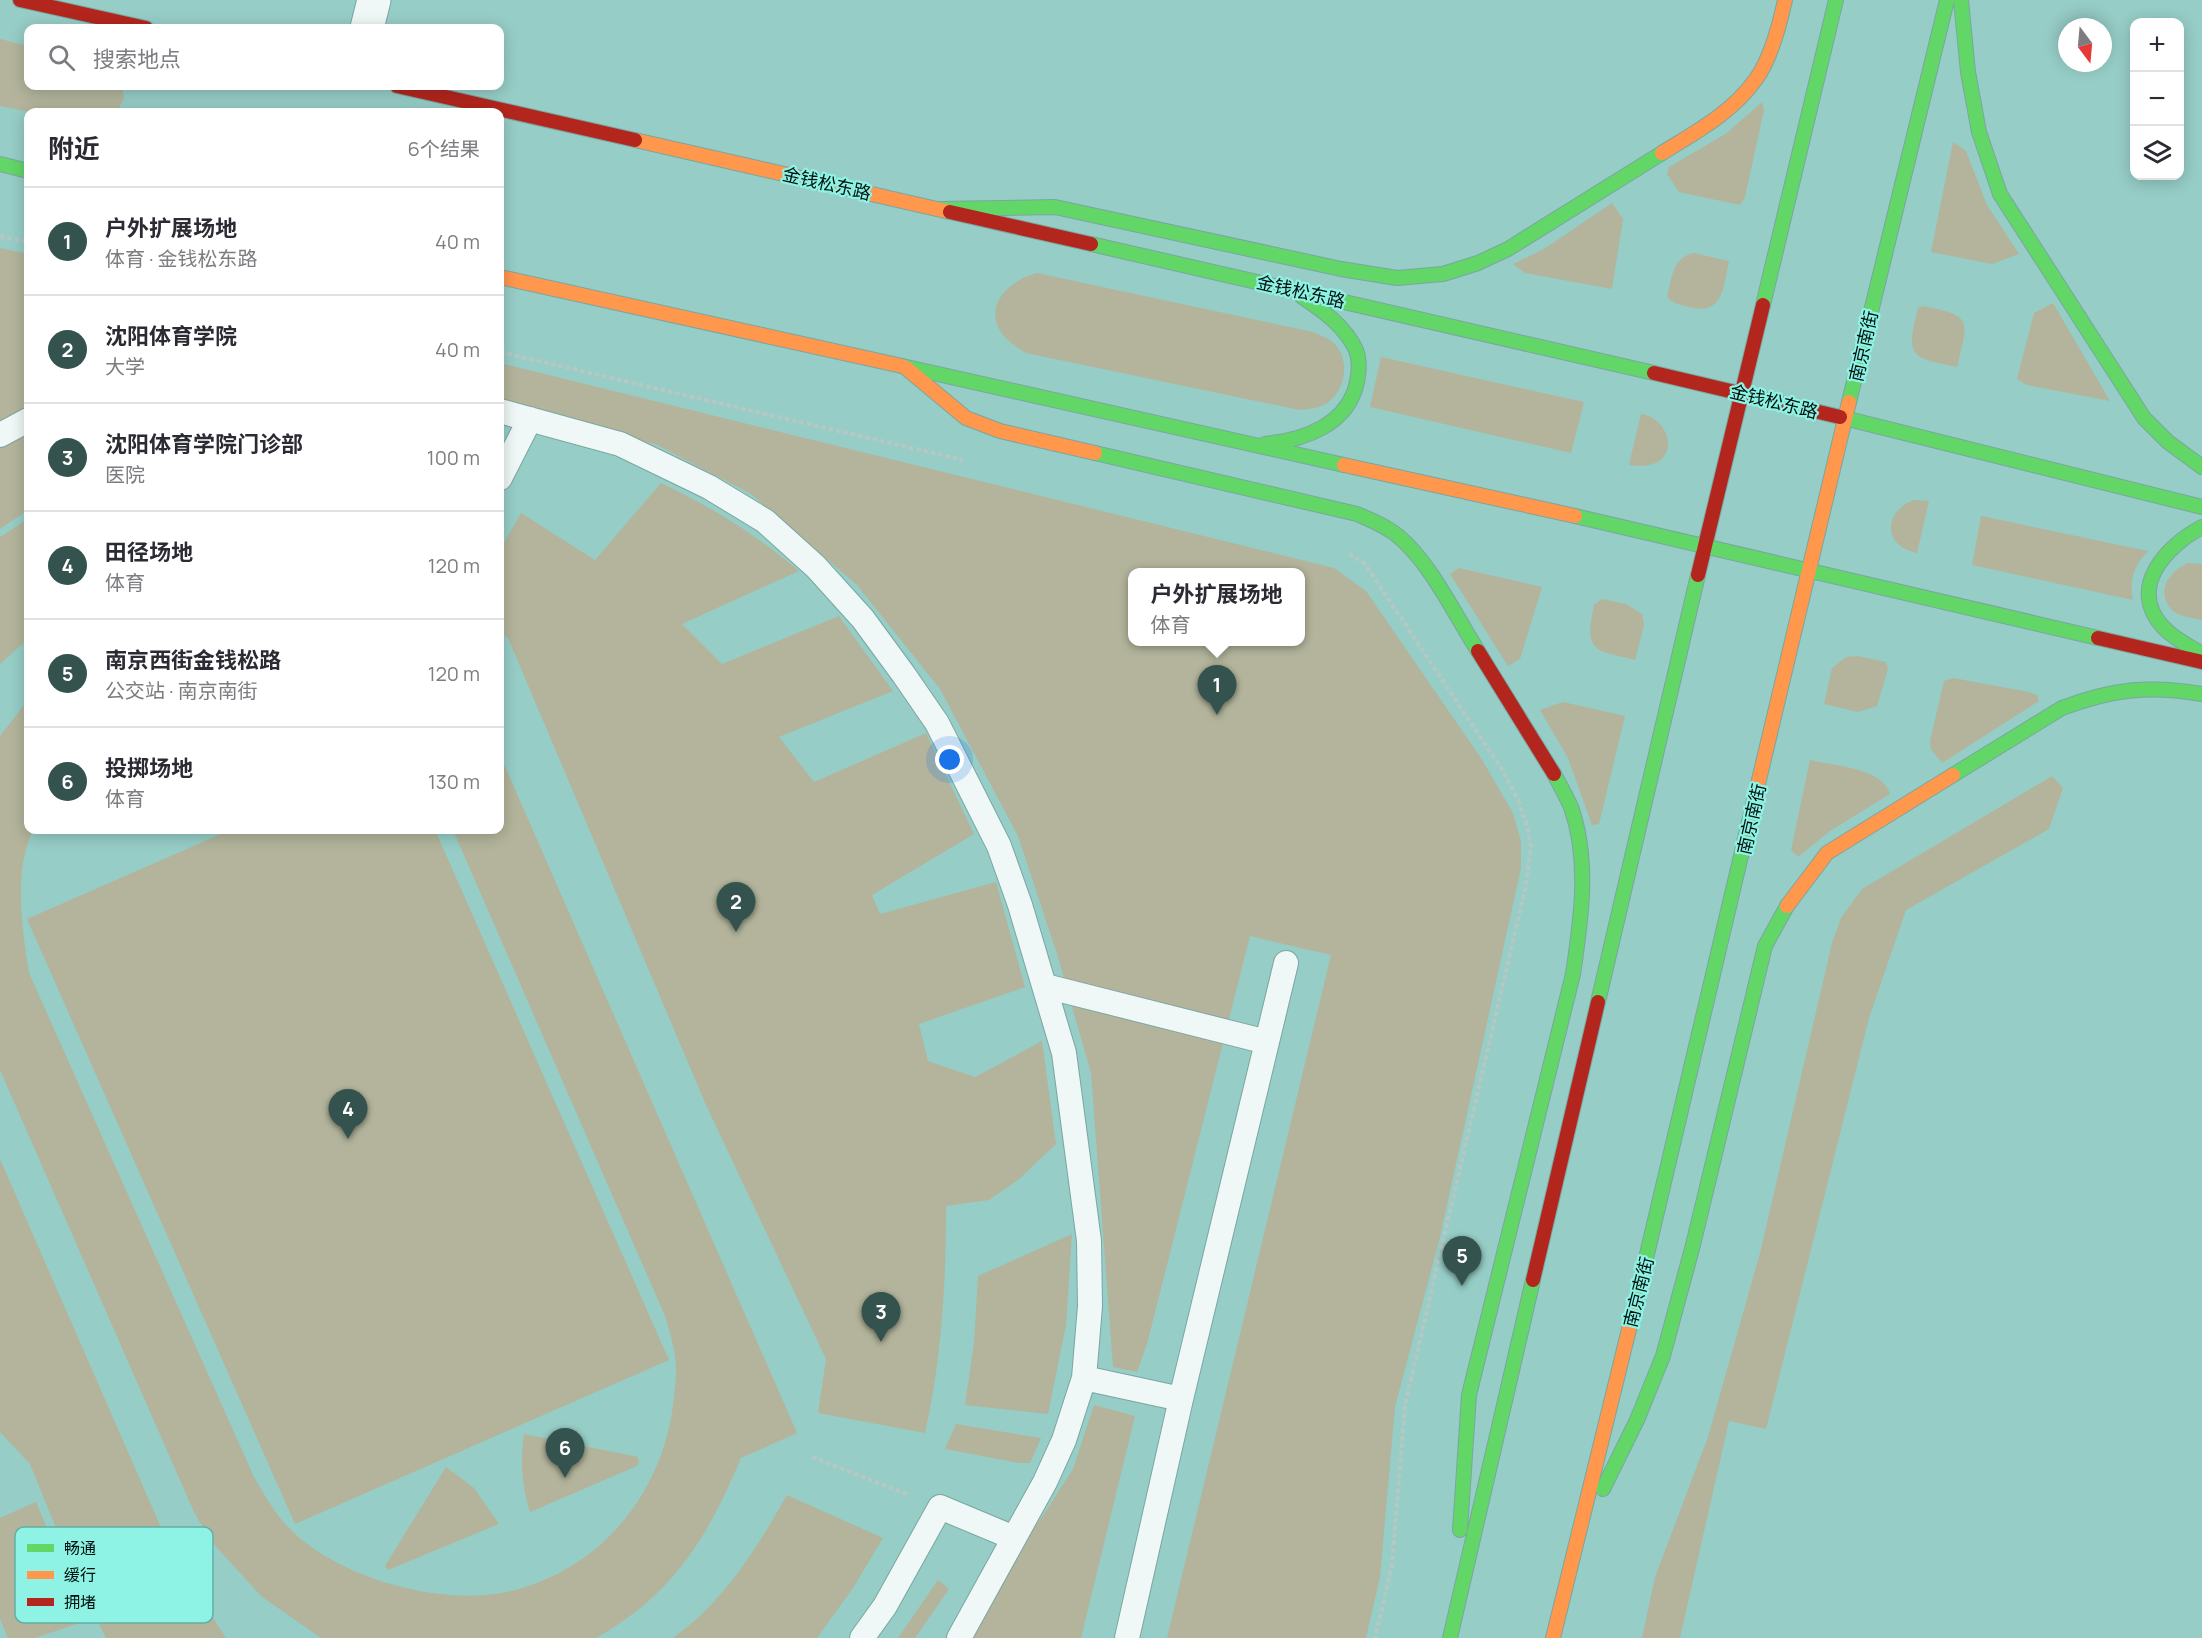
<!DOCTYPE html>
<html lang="zh">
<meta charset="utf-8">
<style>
:root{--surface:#fff;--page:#f2f2f3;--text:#2b2b33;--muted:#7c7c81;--line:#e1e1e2;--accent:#34534f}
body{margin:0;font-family:Manrope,"Noto Sans SC",sans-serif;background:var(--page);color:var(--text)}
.controls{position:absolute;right:18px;top:18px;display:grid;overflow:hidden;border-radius:12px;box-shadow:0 3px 15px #0003}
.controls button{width:54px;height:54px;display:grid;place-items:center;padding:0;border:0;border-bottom:2px solid var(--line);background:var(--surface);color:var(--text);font:30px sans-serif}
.compass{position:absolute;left:2058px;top:18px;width:54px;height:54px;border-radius:50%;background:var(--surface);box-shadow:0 3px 15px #0003;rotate:164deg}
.you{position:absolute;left:950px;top:760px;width:21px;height:21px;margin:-15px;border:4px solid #fff;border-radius:50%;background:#1a73e8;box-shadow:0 0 0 9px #1a73e833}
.badge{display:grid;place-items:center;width:39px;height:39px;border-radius:50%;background:var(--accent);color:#fff;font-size:20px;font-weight:700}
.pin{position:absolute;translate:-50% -50px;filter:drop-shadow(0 2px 3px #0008)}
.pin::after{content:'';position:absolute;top:32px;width:21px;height:18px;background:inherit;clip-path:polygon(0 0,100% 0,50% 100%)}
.popup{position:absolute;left:1128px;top:568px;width:177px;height:78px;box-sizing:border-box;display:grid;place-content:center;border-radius:12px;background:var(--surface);filter:drop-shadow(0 2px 4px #0005);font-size:20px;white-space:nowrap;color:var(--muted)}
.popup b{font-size:22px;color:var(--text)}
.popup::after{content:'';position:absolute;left:50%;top:100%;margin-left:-12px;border:12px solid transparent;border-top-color:var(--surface)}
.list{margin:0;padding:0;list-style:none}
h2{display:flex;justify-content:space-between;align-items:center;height:78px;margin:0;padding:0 24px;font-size:26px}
h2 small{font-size:20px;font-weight:400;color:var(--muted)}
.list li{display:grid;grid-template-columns:39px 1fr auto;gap:18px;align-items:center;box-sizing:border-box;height:108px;padding:0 24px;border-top:2px solid var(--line)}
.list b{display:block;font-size:22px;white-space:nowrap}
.list p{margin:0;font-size:20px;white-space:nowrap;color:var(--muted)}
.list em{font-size:20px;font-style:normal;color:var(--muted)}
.icon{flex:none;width:33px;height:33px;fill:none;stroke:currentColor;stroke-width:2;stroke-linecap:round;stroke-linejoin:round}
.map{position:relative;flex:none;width:2202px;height:1638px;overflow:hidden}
.search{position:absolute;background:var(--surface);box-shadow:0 3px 15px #0003;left:24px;top:24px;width:480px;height:66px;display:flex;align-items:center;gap:15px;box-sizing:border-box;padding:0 21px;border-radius:12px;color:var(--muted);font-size:22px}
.panel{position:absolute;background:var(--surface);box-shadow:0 3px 15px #0003;left:24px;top:108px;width:480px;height:726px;border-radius:12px}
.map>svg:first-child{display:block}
.green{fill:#b3b49b;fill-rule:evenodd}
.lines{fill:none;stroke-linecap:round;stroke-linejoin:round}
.lane-casing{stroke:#7aa6a1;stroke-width:26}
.street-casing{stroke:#7aa6a1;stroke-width:35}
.fast-casing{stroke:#7aa6a1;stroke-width:16}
.slow-casing{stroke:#7aa6a1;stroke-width:16}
.jam-casing{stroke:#7aa6a1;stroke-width:16}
.path{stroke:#b7c7c4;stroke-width:4;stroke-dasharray:4.5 3;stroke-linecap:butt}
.lane{stroke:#eff8f6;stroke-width:24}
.street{stroke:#eff8f6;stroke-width:33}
.fast{stroke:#63d668;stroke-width:14}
.slow{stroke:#ff974d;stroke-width:14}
.jam{stroke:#b3261e;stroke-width:14}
.labels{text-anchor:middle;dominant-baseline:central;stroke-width:4.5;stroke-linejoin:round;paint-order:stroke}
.street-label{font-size:18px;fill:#00120f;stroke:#8ef2e4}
.key{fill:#8ef2e4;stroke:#63afa4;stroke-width:1.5}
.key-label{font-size:16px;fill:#00120f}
</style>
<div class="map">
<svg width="2202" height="1638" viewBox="0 0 2202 1638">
<rect width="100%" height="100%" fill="#96cdc6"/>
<path class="green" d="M0,39l28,7v40h94l2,12 -7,14h-87l-30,-6z
M1762,102l2,8 -19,87 -5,8 -61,-13 -12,-18 2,-7 58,-34z
M1953,142l13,9 21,54 32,49 -27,10 -61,-12z
M1612,203l11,16 -11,70 -87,-16 -12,-9 31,-15z
M0,248l28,6v256l-28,19z
M1694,253l35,8c-6,26 -5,55 -40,46 -8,-2 -16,-3 -22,-10 5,-18 5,-40 27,-44z
M1037,273l276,59c6,3 13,5 18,9 20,14 16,49 -4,62 -8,5 -18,6 -27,7l-274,-57c-8,-5 -17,-11 -23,-18 -22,-30 7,-55 34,-62z
M2053,303l57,98 -83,-16 -10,-6 17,-66z
M1923,306c51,10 45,14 34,61 -48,-10 -51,-10 -39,-59z
M1381,357l203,45 -13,51 -201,-46z
M500,363l834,205 32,23 115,167 32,55 8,28v27l-81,369 -45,170 -15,170 -14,61h-199l164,-683 -81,-19 -103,408 -10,28 -24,-5 -22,-294 -34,-119 -39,-118 -78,-147 -83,-104 -106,-91 -94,-49 -157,-41zM1133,572h168v70h-168z
M1641,414c34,5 42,60 -12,51z
M661,483c54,26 91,49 138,88l-117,53 40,40 117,-48 54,75 -114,46 35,45 112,-49 48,101 -102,61 8,19 116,-32 29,105 -106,37 9,37 47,16 67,-36 14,103 -38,36 -29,20 -43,6c0,77 -4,151 -21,227l-107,-20 8,-54 -120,-254 -198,-467 -8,-6v-82l21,-37 74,47z
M1913,500l16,1 -12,52c-34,-7 -34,-40 -4,-53z
M1981,516l167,35c-14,15 -19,28 -15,49l-161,-35z
M28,519v120l-28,25v-127z
M2188,563l14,1v56c-10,-2 -25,-4 -31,-11 -16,-19 0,-39 17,-46z
M1459,568l83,19 -22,72 -12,7 -58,-92z
M1602,599l24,5 16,10 2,11 -9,35c-42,-10 -51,-8 -41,-55z
M1857,656l29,6 2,7 -11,37 -19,6 -34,-8 8,-36 14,-11z
M1953,678l76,14 8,3 2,6 -97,62 -11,-14 -1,-8 14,-60z
M28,700v130h5c-20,43 -11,97 -4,143l225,504c11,19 21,37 36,52 49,50 157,80 225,61 87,-23 146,-96 158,-184 1,-14 4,-28 3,-41 -1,-16 -6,-33 -11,-49l-212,-486h47v-75l297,678 -56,25c-33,79 -68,137 -145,180h-275l-60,-42 -50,-55 -17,-29 -194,-442v-334z
M1563,702l62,14 -26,108 -7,1 -24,-67 -28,-48z
M1810,760c23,6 72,7 80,34l-60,37 -32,26 -7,-7z
M2052,776l11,12 -14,41 -143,81 -37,108 -103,411 -37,-8 -49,217h-38l13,-61 53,-140 52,-184 72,-310 9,-25 21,-29z
M230,830h205l234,530 -374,164 -268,-605z
M0,1159l191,437h8l27,42h-120l-26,-51 -50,-123 -30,-32z
M1072,1234l-6,91 -18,89 -83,-9 9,-63 4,-66z
M1094,1405l41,11 -54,222h-131l92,-121 31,-48z
M956,1424l85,14 -11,25h-11l-74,-14z
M524,1434l114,23 1,5 -2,4 -107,46c-8,-27 -10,-50 -6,-78z
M446,1467l28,21 25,36 -111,46 -3,-4z
M787,1495l96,43 -30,50 -36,50h-144c50,-35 84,-90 114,-143z
M36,1502l50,119 -51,17h-27l-8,-19v-101z
M938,1580l11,9 -34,49h-17z"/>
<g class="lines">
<defs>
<path id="lane" d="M500,411l120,33 89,43 56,34 51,46 47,52 41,56 33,48 62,123 21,59 44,148 25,188 1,65 -6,72 -20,62 -19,42 -86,156
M0,435l28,-15
M500,478l30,-59
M1045,986l222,56
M1084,1378l97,21
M862,1638l23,-32 55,-99 74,31
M1127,1638l54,-239 105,-436"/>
<path id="street" d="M367,28l7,-28"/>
<path id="fast" d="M1961,0l7,72 11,60 21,62 144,224 24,24 34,25
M0,164l28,7
M938,209l117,-2 286,62 56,9 46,-4 35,-11 30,-14 154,-96
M1091,244l563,129
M1763,305l73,-305
M902,366l442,99
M1849,402l98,-402
M1840,417l362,90
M1265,444c39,-4 83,-19 92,-62 2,-10 3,-22 -1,-32 -11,-24 -34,-40 -55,-54
M1095,453l262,61c14,6 29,12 41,22 32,26 57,79 80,115
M1575,516l523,122
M2202,527c-36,19 -75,61 -39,100 11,12 26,19 39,27
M1953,775l109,-67c51,-19 86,-23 140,-14
M1598,1002l100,-427
M1635,1305l118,-500
M1603,1489l34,-69 26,-64 30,-111 72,-299 22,-40
M1460,1530l9,-135 104,-421c8,-54 17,-113 -2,-167 -5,-11 -11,-22 -17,-33
M1450,1638l83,-358"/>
<path id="slow" d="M635,140l315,72
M1662,153c34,-21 71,-41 94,-74 14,-19 24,-56 29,-79
M500,277l402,89
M906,368l60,50 34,13 95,22
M1344,465l231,51
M1753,805l96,-403
M1787,906l40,-53 126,-78
M1553,1638l82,-333"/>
<path id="jam" d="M20,0l126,28
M397,86l238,54
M950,212l141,32
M1654,373l186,44
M1698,575l65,-270
M2098,638l104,24
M1478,651l76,123
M1533,1280l65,-278"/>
</defs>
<use href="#lane" class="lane-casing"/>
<use href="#street" class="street-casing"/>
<use href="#fast" class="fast-casing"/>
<use href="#slow" class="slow-casing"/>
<use href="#jam" class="jam-casing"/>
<path class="path" d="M0,236l28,6
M500,352l463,108
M1349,554l16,10 138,207 14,27 10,27 4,22 -5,38 -121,520 -13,160 -17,73
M812,1457l97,38"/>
<use href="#lane" class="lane"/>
<use href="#street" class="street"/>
<use href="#fast" class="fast"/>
<use href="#slow" class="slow"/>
<use href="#jam" class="jam"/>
</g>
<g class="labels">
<g class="street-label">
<text transform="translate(827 183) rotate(13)">金钱松东路</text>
<text transform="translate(1301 291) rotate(13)">金钱松东路</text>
<text transform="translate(1863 346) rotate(-77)">南京南街</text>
<text transform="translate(1774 401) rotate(14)">金钱松东路</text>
<text transform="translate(1751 819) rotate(-77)">南京南街</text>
<text transform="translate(1638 1292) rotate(-76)">南京南街</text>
</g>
</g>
<rect x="15" y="1527" width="198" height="96" rx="9" class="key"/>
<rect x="27" y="1544" width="27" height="8" fill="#63d668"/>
<rect x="27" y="1571" width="27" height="8" fill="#ff974d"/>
<rect x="27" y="1598" width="27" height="8" fill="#b3261e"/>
<g class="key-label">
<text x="64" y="1554">畅通</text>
<text x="64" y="1581">缓行</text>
<text x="64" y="1608">拥堵</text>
</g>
</svg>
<div class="controls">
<button>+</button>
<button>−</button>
<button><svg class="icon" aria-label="layers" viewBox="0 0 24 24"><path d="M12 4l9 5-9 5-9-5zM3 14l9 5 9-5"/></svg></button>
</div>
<svg class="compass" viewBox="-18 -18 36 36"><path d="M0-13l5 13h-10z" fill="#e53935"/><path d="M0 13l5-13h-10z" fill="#7c7c81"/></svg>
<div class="you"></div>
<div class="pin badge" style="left:1217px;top:715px">1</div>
<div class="popup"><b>户外扩展场地</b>体育</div>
<div class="pin badge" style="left:736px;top:932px">2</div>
<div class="pin badge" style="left:881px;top:1342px">3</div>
<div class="pin badge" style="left:348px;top:1139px">4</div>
<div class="pin badge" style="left:1462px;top:1286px">5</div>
<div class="pin badge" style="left:565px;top:1478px">6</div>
<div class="search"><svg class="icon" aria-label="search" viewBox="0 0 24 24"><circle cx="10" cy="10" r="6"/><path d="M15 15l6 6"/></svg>搜索地点</div>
<section class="panel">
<h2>附近<small>6个结果</small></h2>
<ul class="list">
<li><span class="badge">1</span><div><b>户外扩展场地</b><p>体育 · 金钱松东路</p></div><em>40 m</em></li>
<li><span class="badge">2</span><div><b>沈阳体育学院</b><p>大学</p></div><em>40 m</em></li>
<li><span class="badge">3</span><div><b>沈阳体育学院门诊部</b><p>医院</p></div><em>100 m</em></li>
<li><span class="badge">4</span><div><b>田径场地</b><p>体育</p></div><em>120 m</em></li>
<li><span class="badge">5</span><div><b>南京西街金钱松路</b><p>公交站 · 南京南街</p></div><em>120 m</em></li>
<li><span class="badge">6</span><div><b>投掷场地</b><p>体育</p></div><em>130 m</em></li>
</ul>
</section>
</div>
